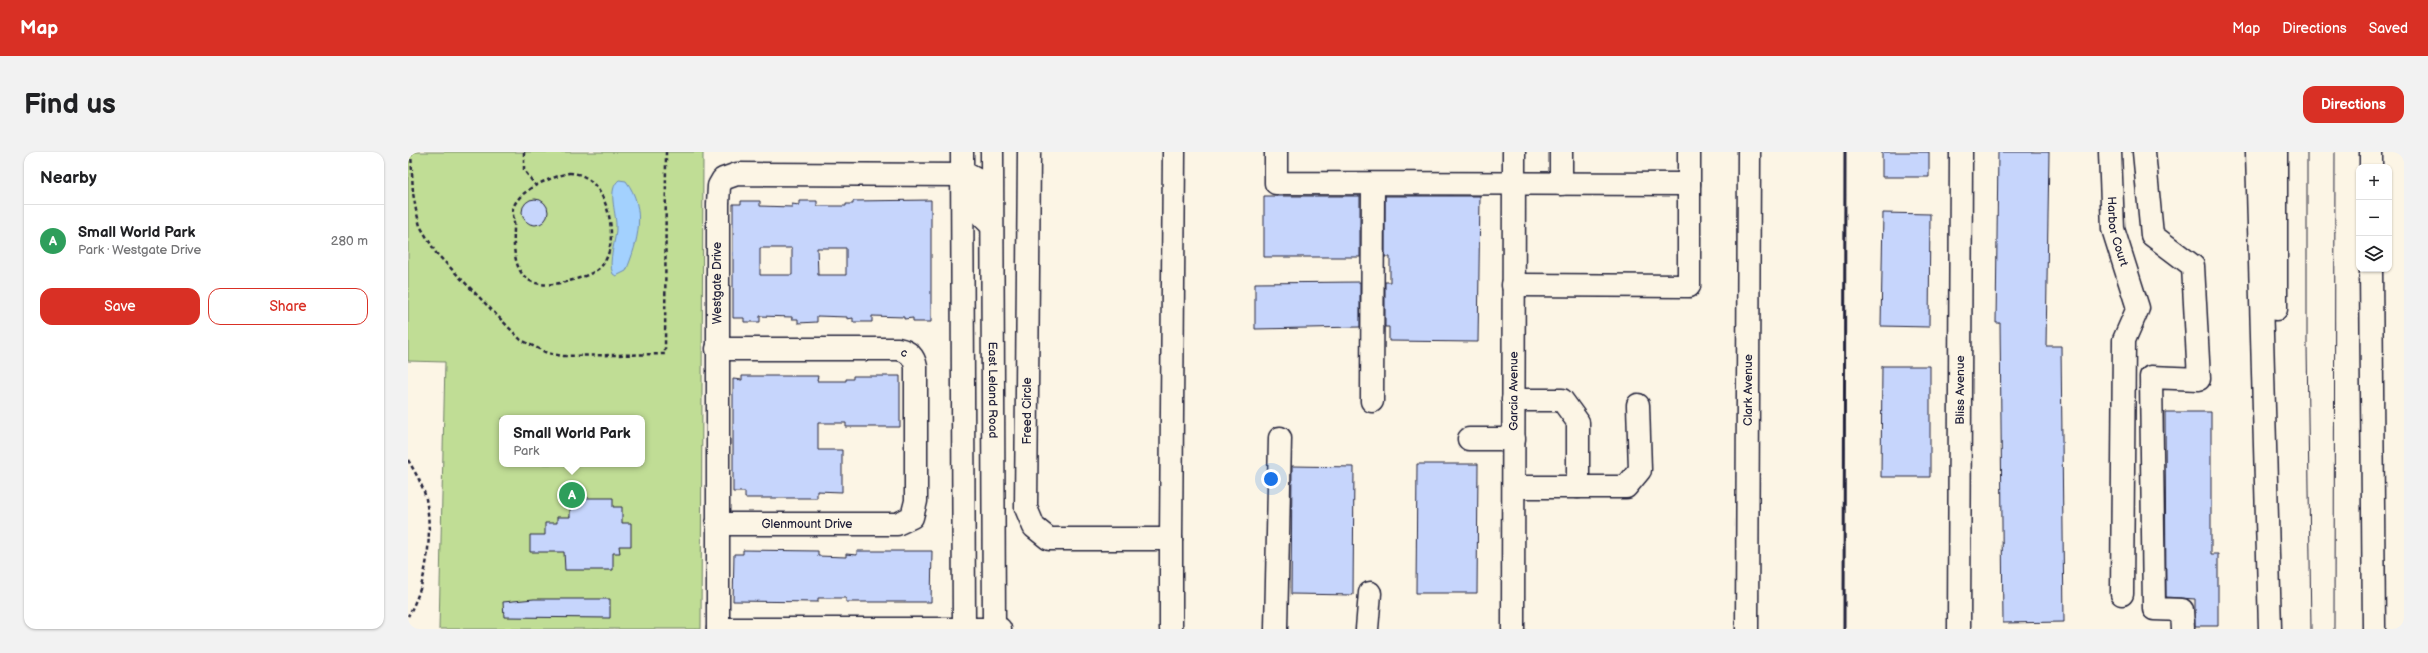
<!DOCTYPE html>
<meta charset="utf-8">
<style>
:root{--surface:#fff;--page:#f2f2f2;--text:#202124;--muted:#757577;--line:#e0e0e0;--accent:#d93025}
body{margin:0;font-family:"Balsamiq Sans",sans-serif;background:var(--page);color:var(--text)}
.controls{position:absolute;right:12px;top:12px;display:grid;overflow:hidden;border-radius:8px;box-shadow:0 1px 3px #0004}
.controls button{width:36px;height:36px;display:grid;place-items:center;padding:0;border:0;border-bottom:1px solid var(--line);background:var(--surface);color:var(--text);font:20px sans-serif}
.you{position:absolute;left:863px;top:327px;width:14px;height:14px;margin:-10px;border:3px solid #fff;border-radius:50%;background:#1a73e8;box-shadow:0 0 0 6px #1a73e833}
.badge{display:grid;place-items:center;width:26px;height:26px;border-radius:50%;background:var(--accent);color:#fff;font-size:13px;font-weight:700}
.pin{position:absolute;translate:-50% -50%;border:2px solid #fff;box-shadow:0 1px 4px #0006}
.popup{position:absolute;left:91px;top:263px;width:146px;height:52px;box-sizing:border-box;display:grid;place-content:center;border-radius:8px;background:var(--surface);filter:drop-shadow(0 1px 3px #0005);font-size:13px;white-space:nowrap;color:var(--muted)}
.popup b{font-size:15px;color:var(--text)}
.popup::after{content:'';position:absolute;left:50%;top:100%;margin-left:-8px;border:8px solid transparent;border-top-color:var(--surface)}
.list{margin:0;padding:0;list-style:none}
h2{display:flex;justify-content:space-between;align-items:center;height:52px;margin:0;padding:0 16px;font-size:17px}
h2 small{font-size:13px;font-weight:400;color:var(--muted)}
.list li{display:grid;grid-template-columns:26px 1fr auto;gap:12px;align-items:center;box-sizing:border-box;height:72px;padding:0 16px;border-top:1px solid var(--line)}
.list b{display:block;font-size:15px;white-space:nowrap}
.list p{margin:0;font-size:13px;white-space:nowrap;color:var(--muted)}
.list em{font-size:13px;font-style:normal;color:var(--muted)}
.actions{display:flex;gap:8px;padding:12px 16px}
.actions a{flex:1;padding:9px 0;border:1px solid var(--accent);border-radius:12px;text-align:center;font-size:14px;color:var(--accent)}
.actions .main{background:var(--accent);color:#fff}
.icon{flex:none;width:22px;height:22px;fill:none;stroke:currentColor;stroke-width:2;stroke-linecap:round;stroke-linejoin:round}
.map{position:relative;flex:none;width:1996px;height:477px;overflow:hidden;border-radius:12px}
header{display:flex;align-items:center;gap:24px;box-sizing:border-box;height:56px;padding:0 20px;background:var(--accent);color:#fff}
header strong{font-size:19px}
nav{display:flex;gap:22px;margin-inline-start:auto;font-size:14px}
.intro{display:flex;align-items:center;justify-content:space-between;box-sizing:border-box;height:96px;padding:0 24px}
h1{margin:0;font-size:28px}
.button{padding:10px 18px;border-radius:12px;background:var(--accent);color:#fff;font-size:14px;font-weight:700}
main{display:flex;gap:24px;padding:0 24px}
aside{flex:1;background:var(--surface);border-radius:12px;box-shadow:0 1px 3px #0004}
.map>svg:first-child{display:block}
.green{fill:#c0dd95;stroke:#718068;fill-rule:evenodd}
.water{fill:#a3d1fe;stroke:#6f8bb0}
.building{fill:#c6d5fc;stroke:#22223b;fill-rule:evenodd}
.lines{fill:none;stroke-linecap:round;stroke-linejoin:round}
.minor-casing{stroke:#22223b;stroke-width:25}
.major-casing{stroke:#22223b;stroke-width:25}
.highway-casing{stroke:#22223b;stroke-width:25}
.path{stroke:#22223b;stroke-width:2.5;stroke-dasharray:4 3;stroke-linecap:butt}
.minor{stroke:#fcf5e5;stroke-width:22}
.major{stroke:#fcf5e5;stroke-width:22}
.highway{stroke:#fcf5e5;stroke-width:22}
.tram{stroke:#22223b;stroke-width:1}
.rail{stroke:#22223b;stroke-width:3}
.labels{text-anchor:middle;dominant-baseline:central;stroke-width:3.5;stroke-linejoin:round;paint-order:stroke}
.street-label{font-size:12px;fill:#22223b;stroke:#fcf5e5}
</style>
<header>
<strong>Map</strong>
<nav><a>Map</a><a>Directions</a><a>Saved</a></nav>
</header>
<div class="intro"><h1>Find us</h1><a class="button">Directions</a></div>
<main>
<aside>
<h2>Nearby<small></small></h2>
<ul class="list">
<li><span class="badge" style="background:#2e9e5b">A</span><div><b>Small World Park</b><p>Park · Westgate Drive</p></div><em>280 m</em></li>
</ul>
<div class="actions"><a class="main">Save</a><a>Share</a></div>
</aside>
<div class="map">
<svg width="1996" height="477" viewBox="0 0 1996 477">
<rect width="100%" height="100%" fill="#fcf5e5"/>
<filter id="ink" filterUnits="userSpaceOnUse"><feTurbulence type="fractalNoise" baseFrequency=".025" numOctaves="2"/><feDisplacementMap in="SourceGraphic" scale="8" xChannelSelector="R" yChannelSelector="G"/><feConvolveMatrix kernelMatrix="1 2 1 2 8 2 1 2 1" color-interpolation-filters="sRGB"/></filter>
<g filter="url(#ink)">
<path class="green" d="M0,0h295l-2,477h-262l6,-267 -37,-1zM94,266h140v46h-140z"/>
<path class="water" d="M211,28l7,1c21,28 12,61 0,90l-10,5 -3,-2c-6,-13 4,-34 3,-49 0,-13 -9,-36 3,-45z"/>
<path class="building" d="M1474,0h47v25h-47z
M1590,0h51l-3,194h15l3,276 -61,1 -3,-300h-4z
M856,44h96v61h-96z
M977,44h95l-2,146 -89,-1v-14h-4v-45h5v-25h-5z
M114 60a13 13 0 1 1 26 0a13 13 0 1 1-26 0Z
M523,48v122h-18v-4l-9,1v-2l-32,-1v6h-19v-4l-6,1v-2l-30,-1v6l-19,1v-4h-6v-2l-32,-1v6h-16v-4h-11v-114h8v-3h19v5l32,1v-3l7,1v-4h18v5h29v-2h7v-3zM352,96h32v27h-32zM409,96h29v27h-28z
M1475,61l47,1 -1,113 -48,-1z
M952,130v45l-105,2v-46z
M1474,214h48v111h-49z
M334,224h76l-1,5h29v-2h7v-3h47v51h-54v-4h-28v27h24v42l-25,-1v7h-72v-6h-12v-113l9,1z
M1757,260h46v142h7v72h-23v-27l-29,-2z
M1009,312h61l-1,129h-61z
M884,314l62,1 -1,128 -62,-1z
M162,346h43v9h9v16h9v23h-12l1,7h-7v17h-48l-1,-18h-34v-17h15v-12h12v-6h13z
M335,398l75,1v5l28,1v-3l11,1v-4h75l-1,51h-85v-4h-28v4l-85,-1 1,-47h9z
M126,447h76v19l-106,-1 -1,-15z"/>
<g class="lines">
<defs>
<g id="minor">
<path d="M621,0l-3,356 8,19 15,12h122l3,-387"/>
<path d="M868,0v31l413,1v-32"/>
<path d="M1153,0v32"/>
<path id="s1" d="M1702,0l3,77 25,79 -14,32 -2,254"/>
<path d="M1736,0l8,83 41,31 6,113 -48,-2 3,232 28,1 1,19"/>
<path d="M1105,133l176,1v-102"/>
<path d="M1105,248h49l16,22v65h-64"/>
<path d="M964,249l1,-217"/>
<path d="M1061,287h45"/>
<path d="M1170,335h48l14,-17 -2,-65"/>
<path id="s2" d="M309,372h180l15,-7 4,-16v-134c-2,-11 -7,-16 -18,-18h-181"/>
<path d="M763,387v90"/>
<path d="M310,477v-425l1,-18 4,-7 14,-5 231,1 11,6 3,35 9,9"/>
<path d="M310,477h282"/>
<path d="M868,477l4,-191"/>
<path d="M959,477l3,-36"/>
<path id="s3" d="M1105,477l1,-477"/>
<path id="s4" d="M1339,477l2,-477"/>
<path id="s5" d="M1551,477l2,-477"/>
</g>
<g id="major">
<path d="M554,0l2,477"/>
<path id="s6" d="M584,0l2,477"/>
</g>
<path id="highway" d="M1849,0l13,477
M1963,0v15
M1963,117l3,360
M1868,157v-157"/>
</defs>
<use href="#minor" class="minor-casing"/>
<use href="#major" class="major-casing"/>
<use href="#highway" class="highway-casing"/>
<path class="path" d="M3,0l2,41 3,17 4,16 16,27 85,87 26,13 16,3 102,-2 1,-202
M116,0v18l12,16
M161,21c37,-1 52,63 35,90 -7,10 -23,15 -35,18 -45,12 -57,-8 -55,-52 1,-7 -2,-14 -1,-21 7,-19 36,-30 56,-35z
M0,308c7,12 15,25 18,39 7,38 1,85 -18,117"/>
<use href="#minor" class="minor"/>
<use href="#major" class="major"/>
<use href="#highway" class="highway"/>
<path class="tram" d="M1899,0v194l4,283
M1926,477l1,-477"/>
<path class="rail" d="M1436,477l1,-477"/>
</g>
</g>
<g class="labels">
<g class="street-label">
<text stroke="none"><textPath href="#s1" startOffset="80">Harbor Court</textPath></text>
<text transform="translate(309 131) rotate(-90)">Westgate Drive</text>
<text transform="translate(496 201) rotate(23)">c</text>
<text stroke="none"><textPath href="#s6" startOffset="238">East Leland Road</textPath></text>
<text stroke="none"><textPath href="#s3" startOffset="238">Garcia Avenue</textPath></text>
<text stroke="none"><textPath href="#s5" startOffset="239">Bliss Avenue</textPath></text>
<text stroke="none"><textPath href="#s4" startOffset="239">Clark Avenue</textPath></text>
<text transform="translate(619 259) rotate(-90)">Freed Circle</text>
<text stroke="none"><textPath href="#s2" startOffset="90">Glenmount Drive</textPath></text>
</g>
</g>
</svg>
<div class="controls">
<button>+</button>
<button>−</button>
<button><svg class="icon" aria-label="layers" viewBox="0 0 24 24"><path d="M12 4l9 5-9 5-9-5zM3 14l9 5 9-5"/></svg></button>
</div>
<div class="you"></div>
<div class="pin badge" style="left:164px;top:343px;background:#2e9e5b">A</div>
<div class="popup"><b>Small World Park</b>Park</div>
</div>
</main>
